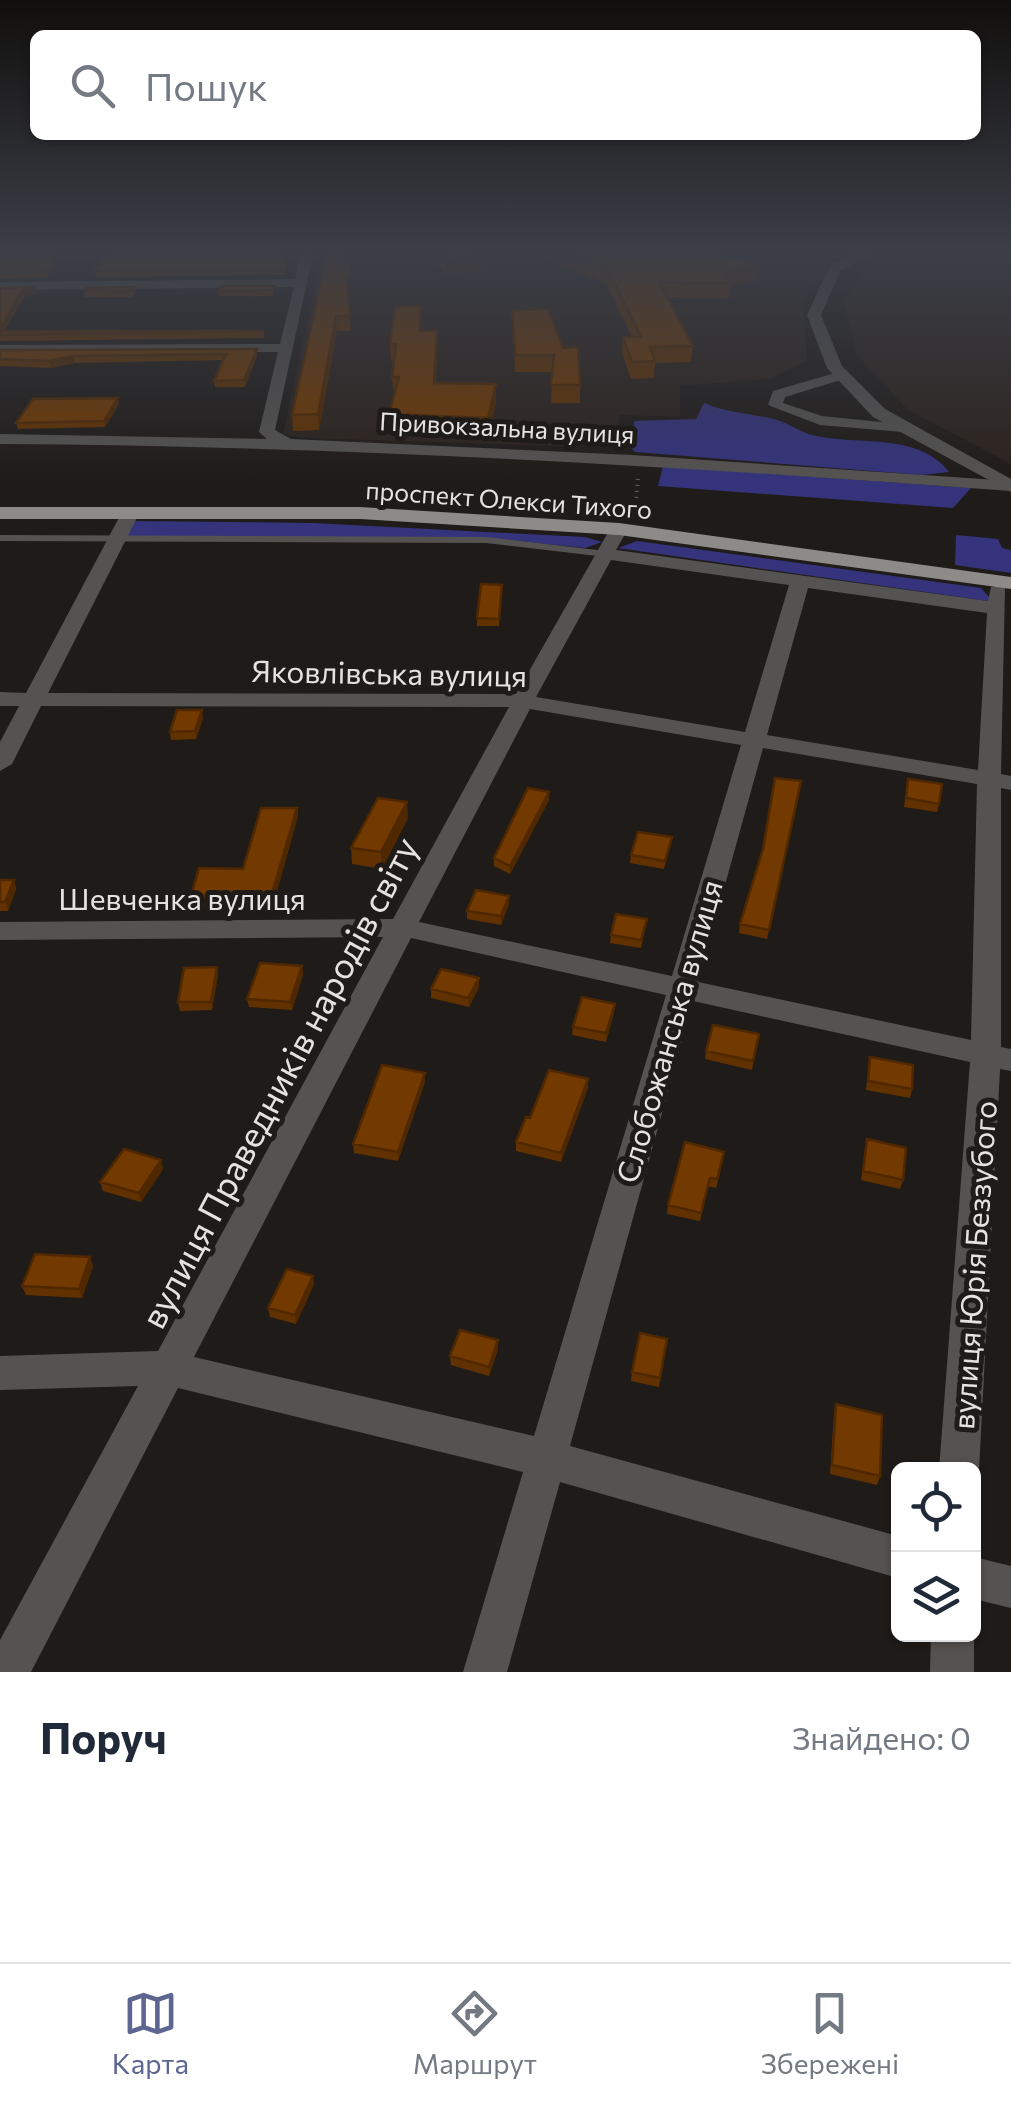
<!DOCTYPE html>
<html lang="uk">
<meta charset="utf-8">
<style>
:root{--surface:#fff;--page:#f6f6f7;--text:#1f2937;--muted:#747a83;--line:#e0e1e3;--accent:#5d6690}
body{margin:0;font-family:Commissioner,sans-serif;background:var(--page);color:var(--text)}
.controls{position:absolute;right:30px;bottom:30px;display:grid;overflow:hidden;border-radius:15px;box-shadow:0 2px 8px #0004}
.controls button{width:90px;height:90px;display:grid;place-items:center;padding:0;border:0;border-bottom:2px solid var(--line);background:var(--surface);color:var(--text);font:50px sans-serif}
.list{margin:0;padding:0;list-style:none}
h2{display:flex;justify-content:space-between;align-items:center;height:130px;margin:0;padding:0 40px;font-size:42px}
h2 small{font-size:32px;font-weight:400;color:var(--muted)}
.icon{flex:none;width:55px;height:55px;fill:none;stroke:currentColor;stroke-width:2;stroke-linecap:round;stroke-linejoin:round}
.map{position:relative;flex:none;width:1011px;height:1672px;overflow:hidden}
.search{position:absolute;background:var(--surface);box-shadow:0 2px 8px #0004;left:30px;right:30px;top:30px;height:110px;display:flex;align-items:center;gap:25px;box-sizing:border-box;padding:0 35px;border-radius:15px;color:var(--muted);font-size:38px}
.sheet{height:290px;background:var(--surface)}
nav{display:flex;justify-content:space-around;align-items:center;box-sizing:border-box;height:140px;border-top:2px solid var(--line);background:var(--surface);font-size:28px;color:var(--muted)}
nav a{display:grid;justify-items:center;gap:5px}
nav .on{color:var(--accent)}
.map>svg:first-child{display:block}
.built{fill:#2b221c}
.green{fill:#34337c}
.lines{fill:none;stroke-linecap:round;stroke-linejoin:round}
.path{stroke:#64615f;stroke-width:4;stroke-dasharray:1 5;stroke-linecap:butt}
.service{fill:#555351;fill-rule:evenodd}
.minor{fill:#555351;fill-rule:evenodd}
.tertiary{fill:#555351;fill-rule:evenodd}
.primary{fill:#8e8a87;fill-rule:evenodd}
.wall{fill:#623100}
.shaded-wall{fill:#502800}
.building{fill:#723900;stroke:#502800;stroke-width:2.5}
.labels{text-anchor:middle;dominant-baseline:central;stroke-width:10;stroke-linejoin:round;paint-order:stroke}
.far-street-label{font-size:25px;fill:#e5e3e1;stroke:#1f1b18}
.street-label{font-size:30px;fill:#e5e3e1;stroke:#1f1b18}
.near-street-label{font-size:35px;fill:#e5e3e1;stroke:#1f1b18}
</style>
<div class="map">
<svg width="1011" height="1672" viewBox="0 0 1011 1672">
<rect width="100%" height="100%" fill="#1f1b18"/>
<path class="built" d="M323,249h536l-22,11 -34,39 4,62 -37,18 -90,7v31l-61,-2 -1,33 -314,-10 -21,-4z
M904,249h64l43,8v207l-103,-54 -51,-55 -13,-53 20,-33z"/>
<path class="green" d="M704,403c23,10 45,10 69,16 15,3 27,14 43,17 43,9 104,-3 133,36l-27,3 -287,-23 -6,-6 6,-10 -1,-15 62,-2z
M663,466l308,22 -18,20 -295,-22z
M131,521l182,2 272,14 17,5 -17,6 -97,-10 -365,-2z
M956,535l42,4 4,9 9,2v23l-56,-8z
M637,541l344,47 8,9 -1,4 -370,-53z"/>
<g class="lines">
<path class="path" d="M629,514l7,-13 2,-24"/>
<path class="service" d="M0,535l486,2 120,14 5,3 -5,3 -120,-14 -486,-2z"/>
<path class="minor" d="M302,249h12l-39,181 16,9 341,16 379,26v10c-337,-25 -673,-45 -1011,-47v-10l267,5 -8,-7 19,-80 -278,1v-8l280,-1 14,-57 -294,3v-8l295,-3z
M842,371l7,4 -2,3 -62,19 -2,6 39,13 88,9 8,5 -3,3 -95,-8 -52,-20 5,-14z
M131,507l9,5 -92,181 468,1 94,-165 9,-5 9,5 -12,21 372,51 3,-14h14l-4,187 10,2v14l-10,-2v259l10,2v22l-11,-2 -21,401 -5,13v-13h-35l31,-408 -277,-61 -123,445 328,90v42l-338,-96 -53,190h-44l60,-200 -345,-84 -147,284h-31v-32l138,-254 -138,4v-34l158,-5 225,-414 -383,3v-18l393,-3 116,-212 -468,-1 -29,58 -12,7v-29l19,-36h-19v-14l26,1 96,-181zM611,560l178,25 -44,147 -209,-35zM808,588l179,25 -9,157 -211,-35zM530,709l211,36 -69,231 -253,-54zM763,748l214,36 -6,256 -273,-58zM411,938l255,57 -132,441 -340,-79z
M974,1557l37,9v42l-37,-9z
M974,1631v41h-44l1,-38h43z"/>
<path class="tertiary" d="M863,249h16l-39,22 -19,44 21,51 43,43 126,70v13l-138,-75 -46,-49 -20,-53 23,-49z"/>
<path class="primary" d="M0,507h360l259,16 392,54v12l-392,-54 -259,-16h-360z"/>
</g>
<path class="wall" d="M0,249h65l-18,29 -47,1z
M289,249l-4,26 -189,2 -1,-6z
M351,249l-1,26h-4l5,56h-14l-18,99 -26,1 -1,-16z
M425,249h49l7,7v15l-35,3z
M542,249h170l46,30 -27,7 -2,12 -62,-1 26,49 -2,16 -36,1 -1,15 -23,1 -9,-26 1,-16h9l-26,-54 -64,-26z
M275,286l-2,10h-54v-5z
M36,287l1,6 -13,4 -20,34h260v7l-264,3v-53z
M134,287l1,5 -3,5h-47l-1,-6z
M512,310l51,38 17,37v18h-29l1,-31h-37z
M421,331h16l-1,52 60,1v18l-8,35 -98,-4 -1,-19 5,-20 -2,-17 2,-16h-3l-1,-17z
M257,349v7l-12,31h-30l-1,-6 9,-21 -148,3 -24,5 -51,-2v-16z
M119,404l-14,23 -87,2 -2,-6z
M502,585l-3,41h-22v-8z
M203,718l-7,21 -25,1 -1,-8z
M908,779l31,25 -2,8 -33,-5z
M801,781l-34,158 -28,-6 1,-9z
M549,800l-39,74 -16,-8v-8z
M297,808l1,8 -26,93 -81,-2 -1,-8 53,-30z
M408,818l-26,51 -30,-5 -1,-16z
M672,837l-8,32 -34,-6 1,-8z
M0,880h14l2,9 -8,22h-8z
M509,904l-8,21 -34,-6v-8z
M647,919l-6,29 -31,-5 1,-8z
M302,966l1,9 -11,35 -43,-3 -2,-8z
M218,975l-6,35 -32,1 -2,-9z
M479,978v9l-10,20 -38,-9v-9z
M614,1012l-8,30 -34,-7 1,-8z
M759,1034l-7,36 -47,-11 1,-8z
M870,1057l42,32 -2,9 -44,-8z
M425,1082l-27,79 -44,-8 -1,-9z
M588,1088l-27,74 -45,-11v-9l14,-24z
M867,1139l36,41 -3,9 -39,-9z
M723,1161l-7,27 -8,-2 -8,35 -33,-7 1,-9z
M163,1169l-22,33 -38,-11 -3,-9z
M93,1266l-11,32 -56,-3 -4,-9z
M313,1276l1,8 -18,40 -26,-7 -2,-9z
M667,1339l-8,48 -28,-6 1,-9z
M498,1340v9l-9,27 -38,-11 -1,-9z
M836,1404l44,72 -3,9 -47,-11 4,-61z"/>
<path class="shaded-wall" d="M61,249h4l-18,29 -1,-6z
M481,256v15l-35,3v-15z
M759,265l-1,14 -28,7 1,-3 -8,-10z
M36,287l1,6 -13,4 -22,38h-2v-6l22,-38z
M336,316l1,15 -18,99 -1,-16z
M257,349v7l-12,31 -1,-7z
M73,356l2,7 -24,5 -2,-7z
M496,384v18l-8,35v-19z
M118,398l1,6 -14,23 -1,-6z
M202,710l1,8 -7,21 -1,-8z
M549,792v8l-39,74v-8z
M407,802l1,16 -26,51 -1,-17z
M297,808l1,8 -26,93 -2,-9z
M14,880l2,9 -8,22 -3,-9z
M509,896v8l-8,21v-9z
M302,966l1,9 -11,35 -2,-8z
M217,967l1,8 -6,35 -1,-8z
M479,978v9l-10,20 -1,-9z
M615,1004l-1,8 -8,30v-9z
M425,1073v9l-27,79v-9z
M588,1079v9l-27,74v-9z
M161,1160l2,9 -22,33 -2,-9z
M90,1257l3,9 -11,32 -3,-9z
M313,1276l1,8 -18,40 -1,-9z
M498,1340v9l-9,27v-9z"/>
<path class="building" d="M0,249h61l-15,23 -46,1z
M108,249h179l-2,21 -190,1z
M328,249h22l-1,13h-4l5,54h-14l-18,98 -26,1z
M437,249h37l7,7 -35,3z
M559,249h153l47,16 -36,8 8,10 -72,-1 34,64 -43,1 5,14 -23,1 -9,-25h18l-34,-69z
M221,286h54l-2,4 -54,1z
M36,287l-14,4 -22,38v-41z
M134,287l-2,4h-48l2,-3z
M421,306l-1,25h17l-3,52 62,1 -8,34 -99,-4 10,-37h-7l4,-33h-6l5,-37z
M548,309l15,39 15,-1 2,38h-29l3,-30h-39l-3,-45z
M0,331h264l-264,4z
M257,349l-13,31 -30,1 12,-27 -153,2 -24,5 -49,-2v-9z
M118,398l-14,23 -88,2 17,-24z
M481,584l21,1 -3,34 -22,-1z
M177,710h25l-7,21 -25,1z
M775,778l26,3 -32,149 -29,-6 23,-75z
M908,779l34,5 -3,20 -33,-6z
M528,788l21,4 -39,74 -16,-8z
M378,798l29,4 -26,50 -30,-4z
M261,808h36l-27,92 -80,-1 9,-31 44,1z
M638,832l34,5 -7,24 -34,-6z
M0,880h14l-9,22h-5z
M476,890l33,6 -8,20 -34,-5z
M616,914l31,5 -6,21 -30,-5z
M260,963l42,3 -12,36 -43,-3z
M217,967l-6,35h-33l6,-34z
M441,969l38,9 -11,20 -37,-9z
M582,997l33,7 -9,29 -33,-6z
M713,1025l46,9 -6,27 -47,-10z
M870,1057l43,8 -1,24 -44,-8z
M382,1065l43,8 -27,79 -45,-8z
M549,1070l39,9 -27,74 -45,-11 10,-25 4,1z
M867,1139l39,9 -3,32 -40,-9z
M685,1142l39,10 -7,27 -7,-1 -9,35 -33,-8z
M124,1149l37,11 -22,33 -39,-11z
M35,1254l55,3 -11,32 -57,-3z
M287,1269l26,7 -18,39 -27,-7z
M460,1330l38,10 -9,27 -39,-11z
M640,1333l27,6 -7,39 -28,-6z
M836,1404l46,11 -2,61 -48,-11z"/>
<linearGradient id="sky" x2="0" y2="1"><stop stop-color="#110f0d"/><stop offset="0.52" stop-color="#3c3f48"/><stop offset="1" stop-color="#3c3f48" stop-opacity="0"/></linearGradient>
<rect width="1011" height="483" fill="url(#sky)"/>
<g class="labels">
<g class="far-street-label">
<text transform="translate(507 427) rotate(3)">Привокзальна вулиця</text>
<text transform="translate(509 499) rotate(4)">проспект Олекси Тихого</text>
</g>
<g class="street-label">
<text transform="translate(389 672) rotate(1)">Яковлівська вулиця</text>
<text x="182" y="897">Шевченка вулиця</text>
<text transform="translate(668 1031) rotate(-74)">Слобожанська вулиця</text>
<text transform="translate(973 1265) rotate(-86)">вулиця Юрія Беззубого</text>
</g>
<g class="near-street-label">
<text transform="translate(278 1082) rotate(-62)">вулиця Праведників народів світу</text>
</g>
</g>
</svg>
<div class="controls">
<button><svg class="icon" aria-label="locate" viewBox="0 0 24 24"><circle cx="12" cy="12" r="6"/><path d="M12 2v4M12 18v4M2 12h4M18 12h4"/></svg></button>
<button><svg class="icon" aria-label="layers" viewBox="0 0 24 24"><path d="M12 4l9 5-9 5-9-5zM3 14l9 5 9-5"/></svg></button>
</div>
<div class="search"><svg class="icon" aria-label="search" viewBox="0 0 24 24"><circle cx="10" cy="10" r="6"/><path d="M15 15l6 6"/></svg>Пошук</div>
</div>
<section class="sheet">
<h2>Поруч<small>Знайдено: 0</small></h2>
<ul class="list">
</ul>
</section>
<nav>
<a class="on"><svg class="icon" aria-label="map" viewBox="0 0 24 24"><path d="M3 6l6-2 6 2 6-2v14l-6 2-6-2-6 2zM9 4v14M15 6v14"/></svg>Карта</a>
<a><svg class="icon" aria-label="directions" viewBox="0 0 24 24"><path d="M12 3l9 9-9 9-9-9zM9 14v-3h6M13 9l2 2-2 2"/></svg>Маршрут</a>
<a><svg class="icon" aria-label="saved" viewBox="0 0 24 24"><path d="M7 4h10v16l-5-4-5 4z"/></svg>Збережені</a>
</nav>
